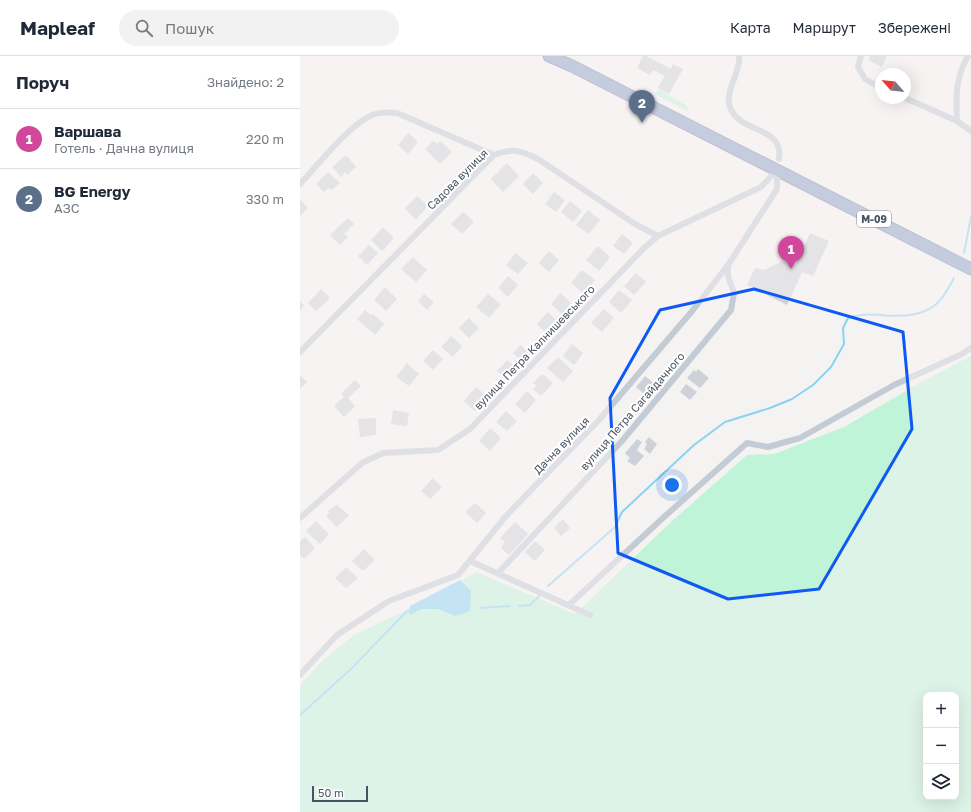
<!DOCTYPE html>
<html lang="uk">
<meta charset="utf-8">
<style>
:root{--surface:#fff;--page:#f2f2f3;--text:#1f2937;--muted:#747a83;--line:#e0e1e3;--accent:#b45309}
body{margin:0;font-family:"Golos Text",sans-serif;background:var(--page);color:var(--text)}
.controls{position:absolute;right:12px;bottom:12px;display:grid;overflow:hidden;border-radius:8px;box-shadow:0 4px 16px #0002}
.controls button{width:36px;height:36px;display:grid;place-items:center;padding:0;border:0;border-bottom:1px solid var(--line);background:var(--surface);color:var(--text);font:20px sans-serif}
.compass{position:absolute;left:575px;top:12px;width:36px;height:36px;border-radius:50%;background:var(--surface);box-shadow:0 4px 16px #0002;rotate:297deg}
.scale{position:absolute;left:12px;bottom:10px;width:56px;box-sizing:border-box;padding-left:4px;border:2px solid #485362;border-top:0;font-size:11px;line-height:14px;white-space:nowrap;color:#485362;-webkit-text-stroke:3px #fff;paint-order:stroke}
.you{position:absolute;left:372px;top:429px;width:14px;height:14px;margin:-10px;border:3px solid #fff;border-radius:50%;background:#1a73e8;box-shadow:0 0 0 6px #1a73e833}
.badge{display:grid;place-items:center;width:26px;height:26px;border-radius:50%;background:var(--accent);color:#fff;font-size:13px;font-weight:700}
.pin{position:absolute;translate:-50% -33px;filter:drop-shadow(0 1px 2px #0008)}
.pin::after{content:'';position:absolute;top:21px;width:14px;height:12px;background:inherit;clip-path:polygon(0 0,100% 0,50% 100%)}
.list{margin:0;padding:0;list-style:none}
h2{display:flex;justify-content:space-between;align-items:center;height:52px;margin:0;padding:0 16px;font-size:17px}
h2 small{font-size:13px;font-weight:400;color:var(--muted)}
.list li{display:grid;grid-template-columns:26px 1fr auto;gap:12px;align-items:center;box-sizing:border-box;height:60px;padding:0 16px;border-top:1px solid var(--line)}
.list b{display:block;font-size:15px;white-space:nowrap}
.list p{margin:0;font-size:13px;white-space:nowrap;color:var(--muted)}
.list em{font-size:13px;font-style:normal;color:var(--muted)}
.icon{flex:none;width:22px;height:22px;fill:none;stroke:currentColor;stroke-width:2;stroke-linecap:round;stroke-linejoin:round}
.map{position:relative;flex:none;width:671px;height:756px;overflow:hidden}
header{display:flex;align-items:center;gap:24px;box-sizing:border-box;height:56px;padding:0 20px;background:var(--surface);border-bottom:1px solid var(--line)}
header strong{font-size:19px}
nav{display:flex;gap:22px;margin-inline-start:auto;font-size:14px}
.search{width:280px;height:36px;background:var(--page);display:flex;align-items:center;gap:10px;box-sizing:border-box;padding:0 14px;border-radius:22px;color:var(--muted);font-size:15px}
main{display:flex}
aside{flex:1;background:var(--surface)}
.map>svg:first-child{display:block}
.green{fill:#c0f4d9;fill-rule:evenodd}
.water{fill:#8ad2f3}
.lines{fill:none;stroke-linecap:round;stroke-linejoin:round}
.stream{stroke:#8ad2f3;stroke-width:2}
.building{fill:#ced1d8}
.highway-casing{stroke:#7289b0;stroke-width:13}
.street{stroke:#c3cbd5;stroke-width:6}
.highway{stroke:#879ec4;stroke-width:11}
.marked{fill:none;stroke:#0e59f4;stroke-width:3;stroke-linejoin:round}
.labels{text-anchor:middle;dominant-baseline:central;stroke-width:4;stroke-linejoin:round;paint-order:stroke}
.shield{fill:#fff;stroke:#7f8791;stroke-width:1}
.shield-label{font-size:10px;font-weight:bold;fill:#485362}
.street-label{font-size:11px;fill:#485362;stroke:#fff}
</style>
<header>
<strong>Mapleaf</strong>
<div class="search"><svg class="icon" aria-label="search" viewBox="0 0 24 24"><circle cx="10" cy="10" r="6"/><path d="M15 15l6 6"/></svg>Пошук</div>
<nav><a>Карта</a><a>Маршрут</a><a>Збережені</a></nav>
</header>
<main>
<aside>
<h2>Поруч<small>Знайдено: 2</small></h2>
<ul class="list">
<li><span class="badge" style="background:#d1479c">1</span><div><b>Варшава</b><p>Готель · Дачна вулиця</p></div><em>220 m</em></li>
<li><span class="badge" style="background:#5c6f8a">2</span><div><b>BG Energy</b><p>АЗС</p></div><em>330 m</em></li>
</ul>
</aside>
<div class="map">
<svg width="671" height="756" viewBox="0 0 671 756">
<rect width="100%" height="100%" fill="#f5f3f2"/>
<path class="green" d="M359,33l28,17 2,6 -34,-18z
M671,300v456h-671v-127l22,-24 32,-26 88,-42 34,-21 99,42 97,-93 75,-66 27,-1 70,-27 79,-46zM626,639h30v102h-30z"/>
<path class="water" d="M160,524l11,11 -1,20 -15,5 -17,-7h-16l-10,5h-3l1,-8z"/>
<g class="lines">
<path class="stream" d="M664,197l7,-36
M248,530l67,-59 7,-15 72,-67 31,-23 45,-14 22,-9 21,-14 18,-18 13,-23 -1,-16 5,-10c11,-4 21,-4 33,-3 21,2 46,2 60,-16 5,-6 9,-14 13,-21
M219,550l11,-1 11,-11
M180,552l29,-2
M0,659l51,-46 55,-57 5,-2"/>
</g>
<path class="building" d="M343,0h3l25,13 2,-5 10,5 -14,25 -11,-6 7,-12 -12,-6 -3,5 -13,-7z
M570,0h17l-5,11 -14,-7z
M108,77l10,9 -10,12 -10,-9z
M133,85l4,3 3,-3 12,11 -12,12 -15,-15z
M46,99l10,12 -9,8 -2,-3 -4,5 -9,-10z
M207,107l12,13 -16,16 -12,-13z
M28,116l12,11 -8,7 -3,-2 -5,4 -8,-8z
M233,117l10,10 -10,11 -10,-10z
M254,136l11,8 -9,12 -11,-8z
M117,140l11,10 -12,14 -11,-12z
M0,143l8,9 -8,8z
M270,145l12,10 -9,11 -12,-10z
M288,154l12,10 -11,14 -13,-9z
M163,156l11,10 -12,12 -11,-10z
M48,162l6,6 -10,10 4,3 -8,8 -10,-10z
M83,171l11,11 -12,13 -11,-11z
M510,177l19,8 -16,35 -11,-4 -15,33 -40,-20 8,-17 9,2 19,-9 12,5z
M322,178l11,9 -9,11 -11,-8z
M69,189l9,8 -11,12 -9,-9z
M298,190l12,11 -11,14 -13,-11z
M249,195l10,9 -10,12 -10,-9z
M216,197l12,10 -10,11 -12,-9z
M113,201l14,13 -11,12 -15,-13z
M282,214l13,10 -11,14 -13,-11z
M336,217l10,9 -12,13 -10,-9z
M208,220l10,9 -10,12 -10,-9z
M85,231l12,12 -11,12 -12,-11z
M21,233l9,9 -14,13 -8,-8z
M319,234l13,10 -11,13 -12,-11z
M260,237l11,10 -9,11 -11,-10z
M124,238l10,8 -7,8 -9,-9z
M188,238l13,10 -12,14 -13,-11z
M0,246l4,3 -4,7z
M304,253l10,9 -12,14 -11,-9z
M65,254l5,5 3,-1 11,10 -9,11 -18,-16z
M248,256l9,9 -11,12 -9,-9z
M169,262l10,10 -10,10 -10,-10z
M151,280l11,10 -9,11 -12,-10z
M272,288l11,9 -9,12 -11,-9z
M221,289l5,5 3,-4 4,5 -6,6 -2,-2 -4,5 -8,-7z
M133,294l10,9 -10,11 -10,-9z
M258,301l15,14 -10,11 -16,-14z
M207,304l10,8 -10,12 -10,-9z
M107,307l12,11 -10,12 -13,-9z
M398,313l11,9 -9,10 -13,-10 7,-8 2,2z
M242,318l11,9 -12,13 -8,-7 4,-3 -4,-3z
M0,319l7,7 -7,7z
M345,320l14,11 -9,12 -14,-12z
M55,324l6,6 -13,12 7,8 -11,11 -10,-11 10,-9 -3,-3z
M386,328l11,8 -7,8 -10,-8z
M176,331l11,10 -12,14 -11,-10z
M227,335l9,9 -11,13 -10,-9z
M93,354l16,3 -2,13 -16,-2z
M206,355l11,10 -10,10 -11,-9z
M76,362v17l-16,2 -2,-18z
M190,372l11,10 -11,13 -11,-10z
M349,381l8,7 -7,10 -6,-5 3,-5 -2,-2z
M337,383l5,3 -5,8 7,6 -9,10 -8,-5 3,-3 -5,-5z
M133,422l9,9 -12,12 -9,-8z
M175,447l11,10 -9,10 -12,-11z
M37,449l12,10 -12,12 -11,-11 3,-3 -2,-2z
M263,463l7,9 -9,8 -7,-8z
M16,465l13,13 -9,10 -14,-13z
M215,466l13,12 -19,21 -8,-7 4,-6 -5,-4z
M5,481l10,11 -11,11 -4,-4v-14z
M235,485l10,9 -10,11 -10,-9z
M64,493l11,11 -12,11 -11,-10z
M46,511l12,11 -12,10 -11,-10z"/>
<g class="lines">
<defs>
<path id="highway" d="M249,0l23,10 399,203"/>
</defs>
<use href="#highway" class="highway-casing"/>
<path class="street" d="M439,0c2,17 -15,35 -9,51 9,27 54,18 49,52
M561,0l-3,11 7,12 16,9
M605,42l52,23 14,10
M657,65c-1,-25 -2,-42 11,-65
M0,128c19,-20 48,-58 72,-69 8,-3 16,-3 25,-2l97,42
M0,296l194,-197c19,-7 26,-5 44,4l97,65 23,12
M0,462l62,-55 21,-10 55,-3 32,-21 173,-180 15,-13 103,-49 16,-17
M170,505l120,54
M198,517l124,-132 109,-131 3,-17 -6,-17v-11
M270,548l94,-87 83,-74 21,4 32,-9 94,-53 68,-31 9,-6
M0,619l37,-40 52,-34 69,-26 48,-59 93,-96 94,-110 35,-45 49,-76v-19"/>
<use href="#highway" class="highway"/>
</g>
<path d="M0 0H671V756H0ZM454,233l149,43 9,97 -93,160 -91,10 -110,-46 -8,-155 50,-88z" fill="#f5f3f2" fill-opacity=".55" fill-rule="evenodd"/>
<path class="marked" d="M454,233l149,43 9,97 -93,160 -91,10 -110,-46 -8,-155 50,-88z"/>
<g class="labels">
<rect class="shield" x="557" y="155" width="34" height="16" rx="3"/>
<g class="shield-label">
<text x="574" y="163">М-09</text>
</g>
<g class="street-label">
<text transform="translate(157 123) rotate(-45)">Садова вулиця</text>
<text transform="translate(234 291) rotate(-46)">вулиця Петра Калнишевського</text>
<text transform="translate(332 355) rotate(-49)">вулиця Петра Сагайдачного</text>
<text transform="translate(261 389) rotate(-46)">Дачна вулиця</text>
</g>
</g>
</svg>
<div class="controls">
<button>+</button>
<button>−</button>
<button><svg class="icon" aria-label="layers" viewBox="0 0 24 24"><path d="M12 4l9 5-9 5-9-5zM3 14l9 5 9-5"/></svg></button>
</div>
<svg class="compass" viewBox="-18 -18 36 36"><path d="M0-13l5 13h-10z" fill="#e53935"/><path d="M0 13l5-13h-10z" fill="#747a83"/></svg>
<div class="scale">50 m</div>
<div class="you"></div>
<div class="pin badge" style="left:491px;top:213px;background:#d1479c">1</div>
<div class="pin badge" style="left:342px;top:67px;background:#5c6f8a">2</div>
</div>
</main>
